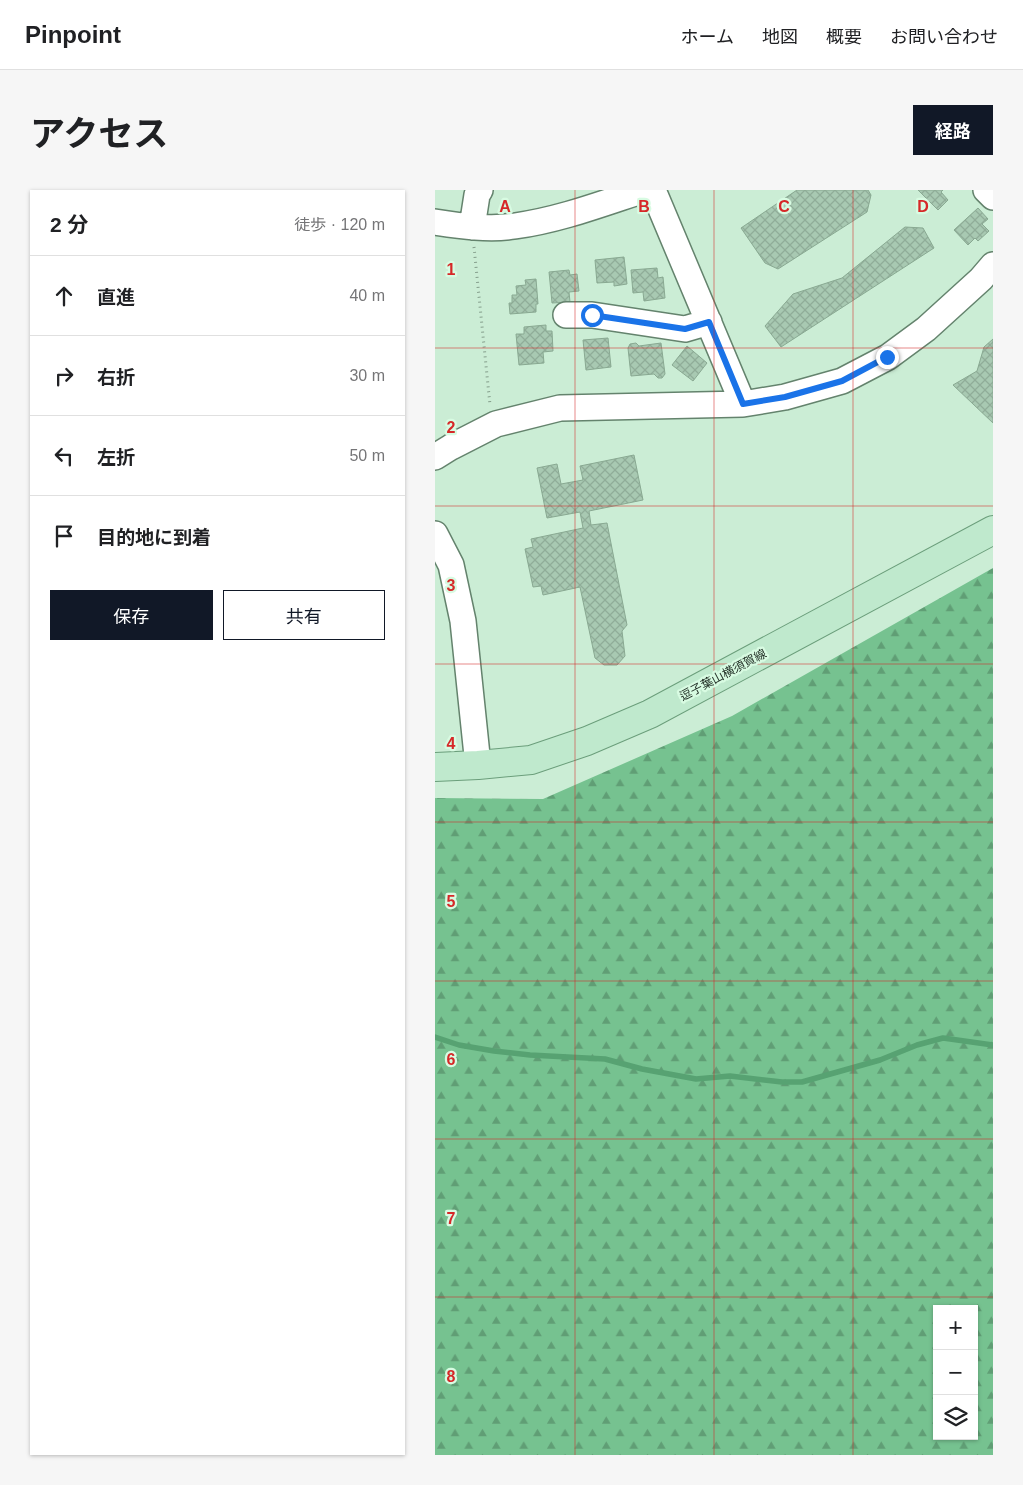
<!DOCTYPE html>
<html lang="ja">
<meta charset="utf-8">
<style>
:root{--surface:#fff;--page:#f6f6f6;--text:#202124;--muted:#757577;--line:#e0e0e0;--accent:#111827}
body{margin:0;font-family:Helvetica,"Noto Sans JP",sans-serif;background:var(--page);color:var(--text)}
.controls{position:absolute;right:15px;bottom:15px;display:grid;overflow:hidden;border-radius:0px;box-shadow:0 1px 4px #0004}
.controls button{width:45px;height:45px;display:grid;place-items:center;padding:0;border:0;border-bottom:1px solid var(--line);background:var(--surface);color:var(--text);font:25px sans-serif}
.stop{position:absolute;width:15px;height:15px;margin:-11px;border:4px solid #1a73e8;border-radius:50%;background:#fff}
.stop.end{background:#1a73e8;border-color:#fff;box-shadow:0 1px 5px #0008}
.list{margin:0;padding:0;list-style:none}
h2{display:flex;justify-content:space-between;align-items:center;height:65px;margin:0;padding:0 20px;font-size:21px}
h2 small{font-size:16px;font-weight:400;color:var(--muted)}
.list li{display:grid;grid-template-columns:32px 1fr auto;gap:15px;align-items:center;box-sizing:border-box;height:80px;padding:0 20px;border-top:1px solid var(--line)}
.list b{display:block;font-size:19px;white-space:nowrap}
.list em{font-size:16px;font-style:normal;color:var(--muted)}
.actions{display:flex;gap:10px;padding:15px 20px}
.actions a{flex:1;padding:11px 0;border:1px solid var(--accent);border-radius:0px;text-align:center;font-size:18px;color:var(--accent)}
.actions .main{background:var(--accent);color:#fff}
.icon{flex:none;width:28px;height:28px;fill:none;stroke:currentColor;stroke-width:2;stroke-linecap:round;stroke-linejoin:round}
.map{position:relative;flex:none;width:558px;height:1265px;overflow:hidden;border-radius:0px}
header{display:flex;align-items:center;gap:30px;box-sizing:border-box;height:70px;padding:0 25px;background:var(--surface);border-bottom:1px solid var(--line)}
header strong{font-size:24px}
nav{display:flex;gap:28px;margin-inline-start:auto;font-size:18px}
.intro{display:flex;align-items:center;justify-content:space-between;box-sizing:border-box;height:120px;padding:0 30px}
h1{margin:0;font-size:35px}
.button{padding:12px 22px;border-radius:0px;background:var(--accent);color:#fff;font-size:18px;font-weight:700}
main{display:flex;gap:30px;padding:0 30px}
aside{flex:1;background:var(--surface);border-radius:0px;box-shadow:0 1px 4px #0004}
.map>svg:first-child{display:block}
.forest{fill:url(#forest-firs);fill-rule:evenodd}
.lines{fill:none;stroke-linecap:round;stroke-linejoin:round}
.stream{stroke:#57a272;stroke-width:5.5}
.building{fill:url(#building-cross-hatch);stroke:#89a992}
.minor-casing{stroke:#64836d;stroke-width:28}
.major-casing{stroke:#6b9e7b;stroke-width:30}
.path{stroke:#859e8c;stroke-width:3;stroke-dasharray:1 4;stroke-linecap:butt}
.minor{stroke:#fff;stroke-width:25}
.major{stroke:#bfe9cd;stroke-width:28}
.route{stroke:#1a73e8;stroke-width:6}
.grid{fill:none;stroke:#d62828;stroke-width:1;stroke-opacity:0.55}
.labels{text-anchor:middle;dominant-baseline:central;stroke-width:4.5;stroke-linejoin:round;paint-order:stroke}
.street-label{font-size:12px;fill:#1f2c23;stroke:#d8fbe2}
.grid-label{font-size:16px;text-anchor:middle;font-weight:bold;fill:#d62828;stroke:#d8fbe2;stroke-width:4.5;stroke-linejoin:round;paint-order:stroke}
</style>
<header>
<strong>Pinpoint</strong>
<nav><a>ホーム</a><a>地図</a><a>概要</a><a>お問い合わせ</a></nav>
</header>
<div class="intro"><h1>アクセス</h1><a class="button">経路</a></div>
<main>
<aside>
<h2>2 分<small>徒歩 · 120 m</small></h2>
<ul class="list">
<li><svg class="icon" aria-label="ahead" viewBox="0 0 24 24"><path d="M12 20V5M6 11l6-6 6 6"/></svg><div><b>直進</b></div><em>40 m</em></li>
<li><svg class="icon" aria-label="right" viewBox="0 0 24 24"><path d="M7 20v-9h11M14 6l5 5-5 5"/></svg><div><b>右折</b></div><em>30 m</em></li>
<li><svg class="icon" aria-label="left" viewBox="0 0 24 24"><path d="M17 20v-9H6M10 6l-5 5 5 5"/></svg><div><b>左折</b></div><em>50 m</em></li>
<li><svg class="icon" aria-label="arrive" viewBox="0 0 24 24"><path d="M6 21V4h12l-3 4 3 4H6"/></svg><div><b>目的地に到着</b></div></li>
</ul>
<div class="actions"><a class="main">保存</a><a>共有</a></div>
</aside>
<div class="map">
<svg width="558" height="1265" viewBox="0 0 558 1265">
<defs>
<pattern id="forest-firs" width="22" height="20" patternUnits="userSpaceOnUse" patternTransform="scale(1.25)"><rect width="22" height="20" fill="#76c290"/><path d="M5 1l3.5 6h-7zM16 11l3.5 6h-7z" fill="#609e75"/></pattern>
<pattern id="building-cross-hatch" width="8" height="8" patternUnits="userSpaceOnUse" patternTransform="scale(1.25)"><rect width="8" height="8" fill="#a8c9b2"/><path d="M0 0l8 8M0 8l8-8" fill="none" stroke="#90ad99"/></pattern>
</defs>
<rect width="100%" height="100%" fill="#cbedd5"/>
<path class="forest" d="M558,378v887h-558v-657l108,1 189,-83zM502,1119h37v127h-37z"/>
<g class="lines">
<path class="stream" d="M0,847l24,8 35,6 36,4 75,4 37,10 54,10 34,-3 52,6h20l78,-22 37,-15 26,-7 50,7"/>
</g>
<path class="building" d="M362,0h71l3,5 -4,17 -89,57 -13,-6 -24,-35z
M483,0h25l-2,2 7,8 -10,10z
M543,18l10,11 -6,5 7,7 -11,10 -3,-3 -7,7 -14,-15z
M470,37l18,1 11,20 -153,99 -16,-21 28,-32 49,-16z
M189,67l3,27 -13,2v-4l-17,1 -2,-23z
M222,78l1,10 5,-1 2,21 -21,3 -1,-9 -10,1 -2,-23z
M134,80l1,5 7,-1 2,17 -10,1 1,10 -18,1 -3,-31z
M101,89l2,25h-2v8l-26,2 -1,-11h3v-8h5l-1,-9 10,-1 -1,-5z
M111,135v6h6l1,20 -10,1 1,11 -25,2 -3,-31h8v-7z
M173,148l3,29 -25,3 -3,-30z
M558,149v84l-40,-38 24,-14 7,-24z
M201,153l3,3 22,-3 4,31 -3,4h-4l-4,-4 -23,2 -3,-28 2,-4z
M252,156l20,17 -14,18 -21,-16z
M199,265l9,45 -54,11 2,14 16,-2 20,102 -5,6 3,25 -8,9h-13l-9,-7 -15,-71 -37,8 -2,-9 -8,1 -8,-38 8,-2 -2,-8 52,-11 -3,-16 -33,6 -10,-50 20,-4 4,20 22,-4 -3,-14z"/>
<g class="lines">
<defs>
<path id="minor" d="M218,0l90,214
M551,0l7,7
M0,32c26,4 54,8 80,4 44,-6 86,-22 129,-36
M37,37l5,-32 3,-5
M131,125h26l93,14 24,-7
M0,267l16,-10 45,-23 64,-16 183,-4 42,-7 57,-16 46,-24 38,-28 55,-50 12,-14
M0,344l16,31 12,56 15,144"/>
<path id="major" d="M0,577l43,-2 53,-5 56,-19 63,-27 343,-184"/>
</defs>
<use href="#minor" class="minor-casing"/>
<use href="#major" class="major-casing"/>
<path class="path" d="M39,57l16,158"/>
<use href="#minor" class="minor"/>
<use href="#major" class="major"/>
</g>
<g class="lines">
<path class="route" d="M157,125l93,14 24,-7 34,82 42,-7 57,-16 45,-24"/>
</g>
<path class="grid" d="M140,0v1265M279,0v1265M418,0v1265M0,158h558M0,316h558M0,474h558M0,632h558M0,791h558M0,949h558M0,1107h558"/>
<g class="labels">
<g class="street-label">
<text transform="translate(288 485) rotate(-28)">逗子葉山横須賀線</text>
</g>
</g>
<g class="grid-label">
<text x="70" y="22">A</text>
<text x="209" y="22">B</text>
<text x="349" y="22">C</text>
<text x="488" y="22">D</text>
<text x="16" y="85">1</text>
<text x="16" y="243">2</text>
<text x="16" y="401">3</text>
<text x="16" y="559">4</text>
<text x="16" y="717">5</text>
<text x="16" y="875">6</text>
<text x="16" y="1034">7</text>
<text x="16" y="1192">8</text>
</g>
</svg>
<div class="controls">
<button>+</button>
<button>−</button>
<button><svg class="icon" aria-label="layers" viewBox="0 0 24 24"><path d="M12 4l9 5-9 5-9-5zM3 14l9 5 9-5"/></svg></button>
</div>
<div class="stop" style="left:157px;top:125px"></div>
<div class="stop end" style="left:452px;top:167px"></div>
</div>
</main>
